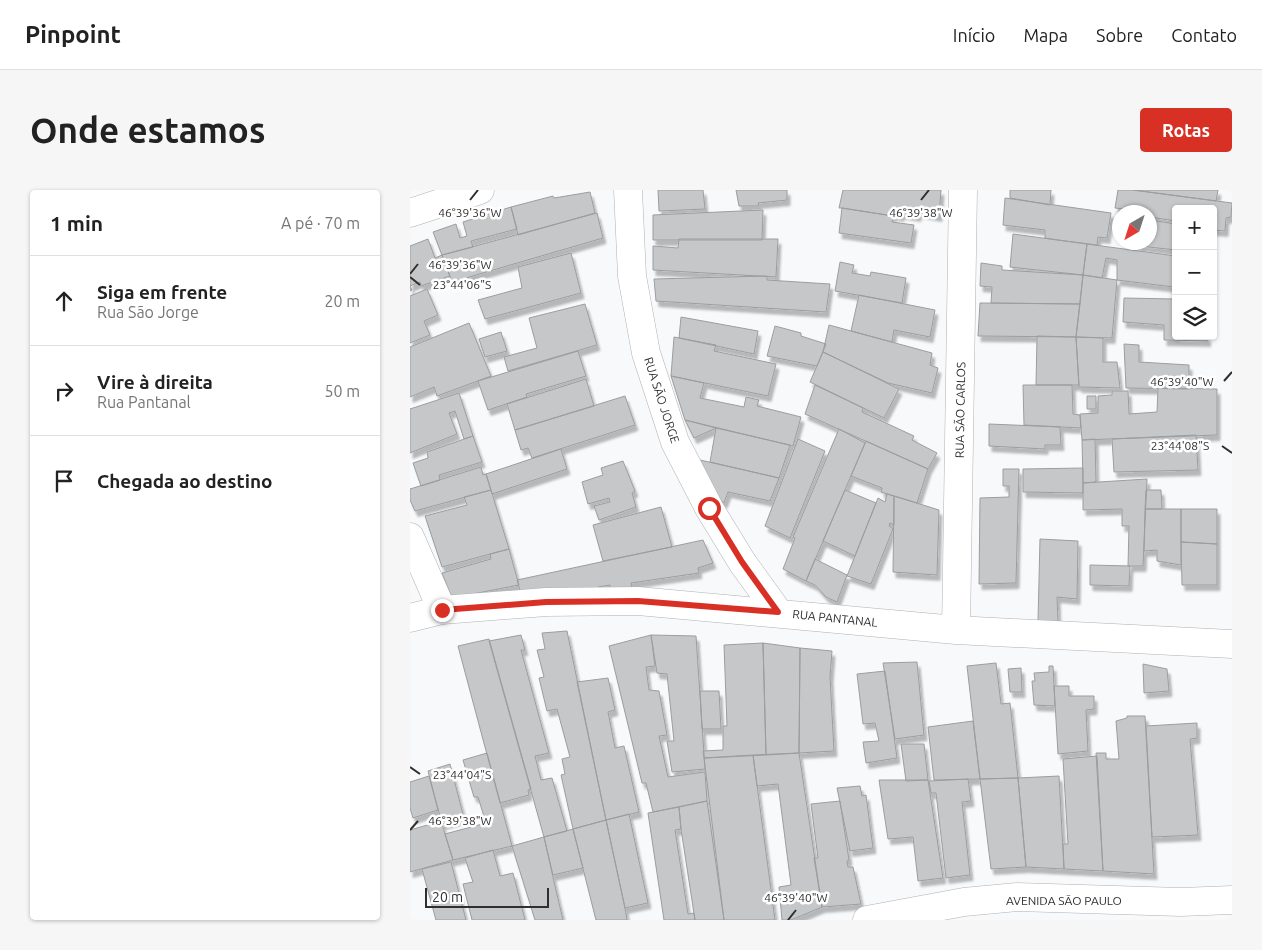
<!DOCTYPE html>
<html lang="pt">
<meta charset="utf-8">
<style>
:root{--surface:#fff;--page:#f6f6f6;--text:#222;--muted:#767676;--line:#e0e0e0;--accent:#d93025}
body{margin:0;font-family:Ubuntu,sans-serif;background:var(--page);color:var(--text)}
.controls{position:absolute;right:15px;top:15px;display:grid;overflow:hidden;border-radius:5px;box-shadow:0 1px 4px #0004}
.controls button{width:45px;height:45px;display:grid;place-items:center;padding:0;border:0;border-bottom:1px solid var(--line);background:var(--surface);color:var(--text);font:25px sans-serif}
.compass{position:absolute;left:702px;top:15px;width:45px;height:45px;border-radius:50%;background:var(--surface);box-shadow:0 1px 4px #0004;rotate:219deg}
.scale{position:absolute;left:15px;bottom:12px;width:124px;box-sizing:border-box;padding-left:5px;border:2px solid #2f2f30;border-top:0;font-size:14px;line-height:18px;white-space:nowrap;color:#2f2f30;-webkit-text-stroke:4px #fff;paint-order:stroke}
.stop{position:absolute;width:15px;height:15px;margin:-11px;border:4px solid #d93025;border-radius:50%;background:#fff}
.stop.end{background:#d93025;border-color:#fff;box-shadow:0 1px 5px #0008}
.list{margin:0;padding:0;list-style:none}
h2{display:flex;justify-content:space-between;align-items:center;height:65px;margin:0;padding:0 20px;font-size:21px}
h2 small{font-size:16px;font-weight:400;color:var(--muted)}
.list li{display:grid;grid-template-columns:32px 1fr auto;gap:15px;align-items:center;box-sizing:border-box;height:90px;padding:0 20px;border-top:1px solid var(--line)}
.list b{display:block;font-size:19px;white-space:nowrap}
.list p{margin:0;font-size:16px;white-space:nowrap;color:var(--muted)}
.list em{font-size:16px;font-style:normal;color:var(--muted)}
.icon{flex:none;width:28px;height:28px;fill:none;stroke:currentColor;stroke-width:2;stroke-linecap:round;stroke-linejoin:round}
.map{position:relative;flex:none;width:822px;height:730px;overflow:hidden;border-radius:5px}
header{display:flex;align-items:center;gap:30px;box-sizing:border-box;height:70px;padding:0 25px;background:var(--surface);border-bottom:1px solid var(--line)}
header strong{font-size:24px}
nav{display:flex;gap:28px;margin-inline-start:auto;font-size:18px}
.intro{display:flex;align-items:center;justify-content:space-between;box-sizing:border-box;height:120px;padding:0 30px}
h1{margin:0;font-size:35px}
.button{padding:12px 22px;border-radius:5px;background:var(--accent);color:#fff;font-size:18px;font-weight:700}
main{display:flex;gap:30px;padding:0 30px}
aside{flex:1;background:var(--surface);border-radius:5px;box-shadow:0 1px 4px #0004}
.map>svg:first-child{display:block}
.building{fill:#c6c7c8;stroke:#9c9d9f;filter:url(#shadow)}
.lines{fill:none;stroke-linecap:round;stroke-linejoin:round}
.minor-casing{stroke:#b0b1b3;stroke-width:29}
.minor{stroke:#fff;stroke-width:28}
.route{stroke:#d93025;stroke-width:6}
.ticks{fill:none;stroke:#2f2f30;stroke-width:2}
.labels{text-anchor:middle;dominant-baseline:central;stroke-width:5;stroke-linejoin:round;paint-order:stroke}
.street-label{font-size:12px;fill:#2f2f30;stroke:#fff}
.ticks-label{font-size:12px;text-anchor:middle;fill:#2f2f30;stroke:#fff;stroke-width:5;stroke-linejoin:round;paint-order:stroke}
</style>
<header>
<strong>Pinpoint</strong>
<nav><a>Início</a><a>Mapa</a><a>Sobre</a><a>Contato</a></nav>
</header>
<div class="intro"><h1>Onde estamos</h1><a class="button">Rotas</a></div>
<main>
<aside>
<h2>1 min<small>A pé · 70 m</small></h2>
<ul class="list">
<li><svg class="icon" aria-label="ahead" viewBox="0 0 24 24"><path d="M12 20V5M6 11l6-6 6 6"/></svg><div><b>Siga em frente</b><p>Rua São Jorge</p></div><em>20 m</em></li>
<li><svg class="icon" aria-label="right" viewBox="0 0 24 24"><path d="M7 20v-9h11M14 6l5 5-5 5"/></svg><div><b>Vire à direita</b><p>Rua Pantanal</p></div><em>50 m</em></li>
<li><svg class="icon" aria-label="arrive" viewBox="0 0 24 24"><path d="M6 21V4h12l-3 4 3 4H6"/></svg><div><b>Chegada ao destino</b></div></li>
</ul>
</aside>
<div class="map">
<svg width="822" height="730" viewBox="0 0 822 730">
<defs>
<filter id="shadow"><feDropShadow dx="3" dy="5.5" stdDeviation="1" flood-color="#0004"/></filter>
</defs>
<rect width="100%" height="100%" fill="#f8f9fb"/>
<path class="building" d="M248,0h45l2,19 -46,2z
M326,0h51v10l-29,3 1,3h-20z
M433,0h98l-2,26 -21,-4v4l-17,-3v3l-9,-2 1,2 -51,-8h-3z
M600,0h41l-1,15 -40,-7z
M708,0h15l99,13 -1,14 -5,1 -1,13 -12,-1v-21h-37v12l-26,-4v-5l-35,-4z
M723,0h85l-2,11z
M180,2l5,21 -77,22 -7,-28 42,-11 1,2z
M595,8l106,15 -4,25 -9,-1 -1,8 -39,-5 -13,-2v-8l-42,-5z
M101,17l6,22 -46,12 2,6 -31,8 -9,-23 23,-8 4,14 7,-2 -4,-14z
M432,18l51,8 -1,6 22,3 -3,18 -72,-10z
M353,20l-1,30h-109v-25z
M187,23l6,25 -151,44 -10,-27z
M740,30l26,4v26l-46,-5v-3h20z
M603,44l74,10 -4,31 -73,-8z
M18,49l7,19 7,-3 8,21 -29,10 -1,-4 -10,4 2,4 -2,1v-45z
M269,49h99l-2,38 -123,-7v-24l25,2z
M677,54l89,12 -2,31 -57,-7v-20l-11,-2 -4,20 -19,-3z
M161,63l10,40 -96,26 -7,-19 44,-12 -4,-21z
M430,72l14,3 -2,8 18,3 1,-4 35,6 -4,25 -67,-12z
M571,73l21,3v4l81,5 -3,29 -89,-1 1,-16 -12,-1z
M673,85l34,5 -5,58 -36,-1z
M357,86v4l63,4 -4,28 -170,-11 -2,-22z
M17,99l11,26 -14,6 6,14 -20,8v-47z
M449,105l76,15 -5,27 -36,-7 -2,12 -41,-11z
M714,108l52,1v37h31l1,5 -44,-1v-15l-41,-3z
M570,113l100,1 -4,33 -98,-1z
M175,114l12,41 -89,26 -4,-14 33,-9 -8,-30z
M271,127l77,14 -4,23 -75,-16z
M59,133l22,53 -54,20 -3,-9 -24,10v-50z
M419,135l103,28 -2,12 8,3 -6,25 -44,-10 -65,-31z
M365,136l26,7v3l25,8 -9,22 -50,-10z
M91,142l6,19 -22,6 -6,-18z
M627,146l39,1 3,48h-43z
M264,147l42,8 -2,6 62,13 -8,32 -97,-20z
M666,147l27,1v24h14l3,26 -41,-1z
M714,154l15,1v17l50,3v24l-63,-1z
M168,161l8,25 -60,18 1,3 -39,13 -10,-29z
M413,162l76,37 -15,29 -74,-36z
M261,186l33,7 -4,15 44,9 2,-10 13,3 -2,6 44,11 -8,29 -108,-26z
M176,189l8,27 -79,24 -8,-26z
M405,195l48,23 -1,4 52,24 -2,4 25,13 -9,16 -123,-55z
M613,195h49l1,29 7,1 1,13 -57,-3z
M748,198l59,1v46l-135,5 -2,-26 18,-1v-17l14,-1v-4h16l1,23 28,-2z
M49,203l14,43 -9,3 -9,-28 -6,2 8,21 -47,19v-44z
M215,206l10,29 -103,33 -4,-10 -7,2 -6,-20z
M677,206h9v13h-9z
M275,230l31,8 -22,10z
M579,234l71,3 1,18h-16v4l-56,-3z
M306,238l74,17 -11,33 -69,-16z
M429,239l26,14 -59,138 -23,-12 12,-31 -2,-1z
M786,245l2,35 -84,2 -2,-33z
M63,246l9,26 -43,13 1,5 -19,6 -8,-23 15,-5 -1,-6z
M388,249l27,12 -35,87 -25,-12z
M685,249l1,43 -13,1 -1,-43z
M456,251l62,28 -11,34 -36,-11 1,-4 -31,-12z
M151,259l6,20 -75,25 -6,-20z
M290,270l79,18 -9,23 -42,-9 -4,11 -5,-4z
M213,271l12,30 -3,2 4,14 -37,13 -5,-14 16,-4 -1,-4 -21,6 -6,-22 21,-7 -2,-7z
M71,277l2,8 3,-1 5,16 -76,21 -5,-11v-11z
M673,278v25l-60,-1v-23z
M593,279h16l-3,114 -37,1 1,-86 29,-1v-11h-6z
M737,289l-4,87h-15l1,-40h-7v-17l-39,1v-27z
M81,300l18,59 -67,18 -17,-51 42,-11 -3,-8z
M435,300l31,13 -21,53 -32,-15z
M736,300h15l1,19h-17z
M477,304l7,2v29l-4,-2 -1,3 4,3 -22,55 -24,-8 31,-78 7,4z
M484,306l45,14 -2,65 -44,-3z
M251,317l11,40 -69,14 -10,-36z
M735,319h36v56l-24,-4v-11l-13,1z
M771,319h36v35l-36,-2z
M630,349l38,2 -1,58 -20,-2 1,25 -20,-1z
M293,350l10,23 -15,5 1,5 -68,10 2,11h-23v-9l-12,2 1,7h-78l-4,-14z
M771,352l36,2v41h-35z
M99,359l10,36 -67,13 -10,-25 49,-14 -1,-5z
M405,369l32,16 -10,27 -11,-5 -11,-12 -9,-4z
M680,375l40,1 -1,20 -39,-1z
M157,441l39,189 -33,9 -12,-54 4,-1 -3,-15 8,-2 -13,-48 -10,2 -8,-33 5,-1 -7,-27 8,-1 -3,-16z
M111,445l4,15h-4l28,103 -14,3 6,24 11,-2 15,53 -23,6 -55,-196z
M241,445l4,31 -9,1 3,23 10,1 8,44 -8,1 9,41 37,-5 2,29 -54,11 -7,-29h-4l-33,-137z
M241,445l45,1 9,133 -33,3 -5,-31h7l-7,-67 -10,-1z
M79,449l42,150 -3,1 1,5 -29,8 -42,-157z
M353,453l3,112 -62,3 -1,-7 20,-1v-24h4l-3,-81z
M353,453l37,5 -1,105 -33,2z
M390,458l32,3 -2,26 4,74 -35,2z
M507,472l7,73 -29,4 -12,-76z
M586,473l5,41 9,-1 8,75 -38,1 -13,-113z
M733,474l24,5 2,22 -25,2z
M639,476h4l2,40 -21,-1 -2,-24h3l-1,-8 15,-1z
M611,478l1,24h-12l-2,-23z
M475,481l12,87 -31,5 -3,-21 16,-1 -4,-18 -12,1 -6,-50z
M198,488l7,32 -7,2 7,36 9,-2 15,66 -33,8 -29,-138z
M644,496h15v10h25v13l-8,1 2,41 -30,3z
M290,501h19l2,38h-19z
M717,526h18l9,158 -51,-3 -7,-118h10v6h13l-3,-38 11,-3z
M563,531l7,58 -46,1 -6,-53z
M787,533v15l-7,1 8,96 -46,2 -6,-111z
M491,554h23l4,36 -22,1z
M77,563l25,93 -59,14 -8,-26 41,-11 -8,-26h-4l-11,-37z
M389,563l23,154 -31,13h-9l-3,-33 12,-2 -13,-101 -21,2 -4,-31z
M343,565l22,165h-51l-20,-162z
M687,566l6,115 -39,-2 -1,-25h5l-5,-85z
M40,574l14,54 -22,6 -14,-53z
M19,586l9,34 -25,8 -3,-10v-26z
M649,586l5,93 -38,-2 -8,-89z
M608,588l8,89 -35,2 -11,-90z
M558,589l3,22 -9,1 8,73 -24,3 -10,-85h-5l-2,-12z
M469,590h49l15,98 -25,3 -5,-44 -25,2z
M450,596l2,10 4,-1 7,53 -23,3 -13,-63z
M297,611l17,119h-29l-14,-91 -2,-22z
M430,611l9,59 -2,1 1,6h5l8,37 -39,3 -8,-49h4l-7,-54z
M269,617l2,22 -6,1 13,84 6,-1 1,7h-31l-16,-107z
M219,624l19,89 -23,5 -19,-88z
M196,630l19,88 2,12h-31l-23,-91z
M31,631l12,39 -43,12v-42z
M163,639l10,39 -30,7 -9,-38z
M134,647l11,49 8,34h-28l-23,-74z
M83,660l7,26 13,-3 12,47h-53l-9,-36 10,-2 -8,-24z
M41,672l15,58h-30l-14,-51z"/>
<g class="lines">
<defs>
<path id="minor" d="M218,0l4,86 14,77 29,89 34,66 33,54 36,50
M0,23l70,-23
M0,347l32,73
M0,428l32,-8 104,-8 92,-1 318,29 276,14
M546,440l7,-440
M457,730l97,-18 53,-5 164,5 51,-2"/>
</defs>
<use href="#minor" class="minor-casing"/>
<use href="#minor" class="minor"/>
</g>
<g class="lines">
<path class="route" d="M32,420l104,-8 92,-1 140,11 -36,-50 -33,-54"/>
</g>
<path class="ticks" d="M60,10l8,-10M511,10l8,-10M0,84l8,-10M0,87l10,8M814,191l8,-9M812,256l10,7M0,577l10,7M0,640l8,-9M378,730l8,-10"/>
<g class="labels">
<g class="street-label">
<text transform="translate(252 210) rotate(72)">RUA SÃO JORGE</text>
<text transform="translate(550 220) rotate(-89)">RUA SÃO CARLOS</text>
<text transform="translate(425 428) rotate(6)">RUA PANTANAL</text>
<text x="654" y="710">AVENIDA SÃO PAULO</text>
</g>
</g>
<g class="ticks-label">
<text x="60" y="27">46°39'36"W</text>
<text x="511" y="27">46°39'38"W</text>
<text x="50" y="79">46°39'36"W</text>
<text x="52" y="99">23°44'06"S</text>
<text x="772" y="196">46°39'40"W</text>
<text x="770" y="260">23°44'08"S</text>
<text x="52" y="589">23°44'04"S</text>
<text x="50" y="635">46°39'38"W</text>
<text x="386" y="712">46°39'40"W</text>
</g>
</svg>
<div class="controls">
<button>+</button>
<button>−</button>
<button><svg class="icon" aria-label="layers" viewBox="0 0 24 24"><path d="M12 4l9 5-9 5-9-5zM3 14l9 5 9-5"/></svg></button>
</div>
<svg class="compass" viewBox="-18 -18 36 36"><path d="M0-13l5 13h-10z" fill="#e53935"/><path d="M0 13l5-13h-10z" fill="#767676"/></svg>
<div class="scale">20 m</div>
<div class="stop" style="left:299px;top:318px"></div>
<div class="stop end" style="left:32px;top:420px"></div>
</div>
</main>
